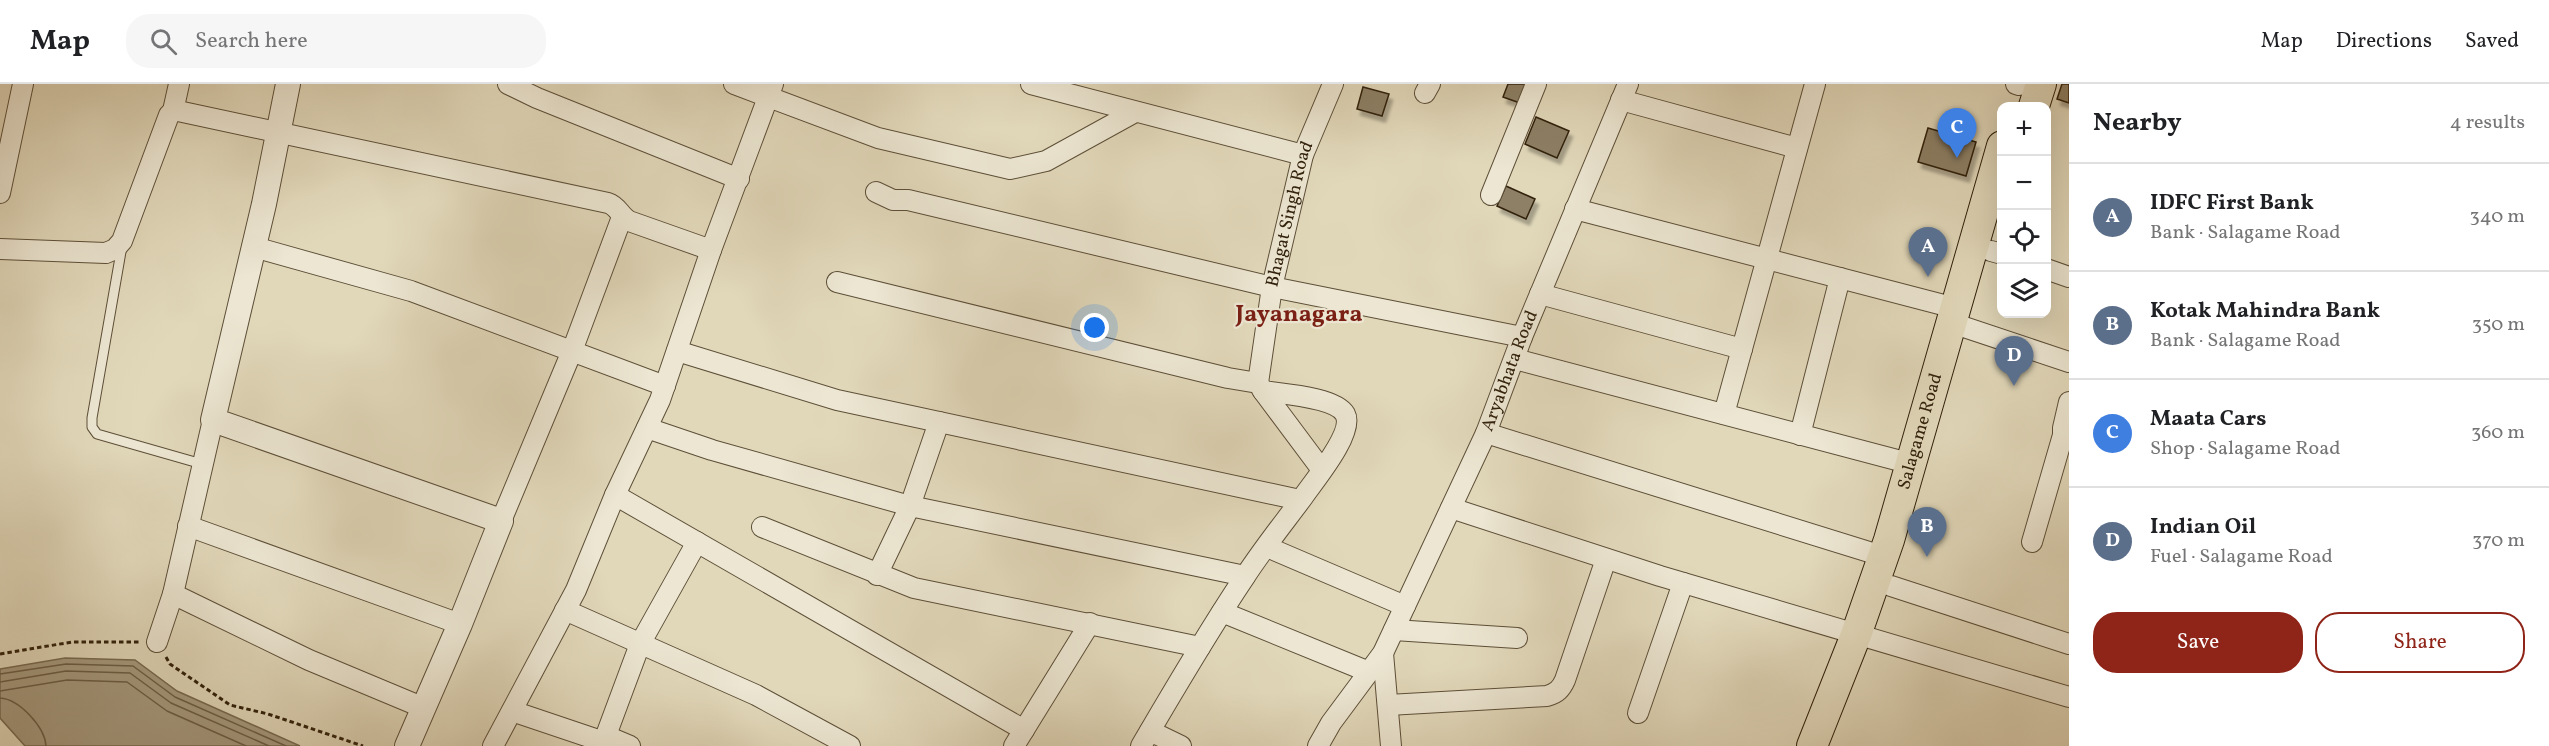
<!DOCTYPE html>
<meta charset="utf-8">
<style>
:root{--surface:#fff;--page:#f6f6f6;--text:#202124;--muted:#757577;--line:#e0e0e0;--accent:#8f2418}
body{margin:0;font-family:Vollkorn,serif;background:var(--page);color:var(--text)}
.controls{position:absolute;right:18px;top:18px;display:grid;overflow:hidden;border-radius:12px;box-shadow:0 6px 24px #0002}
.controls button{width:54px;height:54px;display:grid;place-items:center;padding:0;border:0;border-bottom:2px solid var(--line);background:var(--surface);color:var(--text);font:30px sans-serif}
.you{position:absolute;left:1095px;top:244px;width:21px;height:21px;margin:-15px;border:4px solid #fff;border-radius:50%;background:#1a73e8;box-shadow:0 0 0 9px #1a73e833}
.badge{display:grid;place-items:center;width:39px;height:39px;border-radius:50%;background:var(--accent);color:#fff;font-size:20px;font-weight:700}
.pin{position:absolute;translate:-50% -50px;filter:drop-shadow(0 2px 3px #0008)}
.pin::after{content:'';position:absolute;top:32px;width:21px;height:18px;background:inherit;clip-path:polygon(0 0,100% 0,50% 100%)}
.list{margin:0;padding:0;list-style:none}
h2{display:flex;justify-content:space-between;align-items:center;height:78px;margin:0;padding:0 24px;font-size:26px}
h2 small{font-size:20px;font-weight:400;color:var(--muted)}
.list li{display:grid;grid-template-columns:39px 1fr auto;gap:18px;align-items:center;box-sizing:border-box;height:108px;padding:0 24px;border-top:2px solid var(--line)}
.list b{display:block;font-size:22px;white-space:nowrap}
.list p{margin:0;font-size:20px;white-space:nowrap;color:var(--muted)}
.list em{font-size:20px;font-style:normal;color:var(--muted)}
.actions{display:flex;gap:12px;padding:18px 24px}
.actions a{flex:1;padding:14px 0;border:2px solid var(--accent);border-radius:24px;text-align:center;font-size:21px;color:var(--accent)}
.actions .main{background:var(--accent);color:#fff}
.icon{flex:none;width:33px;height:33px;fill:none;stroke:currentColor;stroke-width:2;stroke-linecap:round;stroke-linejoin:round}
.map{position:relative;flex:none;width:2069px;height:662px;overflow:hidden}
header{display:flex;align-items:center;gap:36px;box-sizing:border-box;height:84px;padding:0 30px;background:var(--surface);border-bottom:2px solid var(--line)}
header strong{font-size:28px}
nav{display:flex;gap:33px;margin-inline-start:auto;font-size:21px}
.search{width:420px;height:54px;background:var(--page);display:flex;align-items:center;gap:15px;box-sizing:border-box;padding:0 21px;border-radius:24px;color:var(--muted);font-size:22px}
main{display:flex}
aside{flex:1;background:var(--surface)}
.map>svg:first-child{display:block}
.water{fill:#a59a7f;stroke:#776a51;stroke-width:1.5}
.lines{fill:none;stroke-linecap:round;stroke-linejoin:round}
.shore{stroke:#6b5e46;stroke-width:1.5}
.building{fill:#8d8066;stroke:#31210c;stroke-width:1.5;filter:url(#shadow)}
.service-casing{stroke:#5d4f38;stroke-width:11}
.minor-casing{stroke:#5d4f38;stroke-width:22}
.tertiary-casing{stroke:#5d4f38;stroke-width:26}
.primary-casing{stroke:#31210c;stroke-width:32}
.path{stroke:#31210c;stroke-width:3;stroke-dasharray:4.5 3;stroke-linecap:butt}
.service{stroke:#ece6d2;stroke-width:9}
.minor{stroke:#ece6d2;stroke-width:20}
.tertiary{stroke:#ece6d2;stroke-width:24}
.primary{stroke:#e1d8ba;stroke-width:30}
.labels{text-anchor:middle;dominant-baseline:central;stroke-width:4.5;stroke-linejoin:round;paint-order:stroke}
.street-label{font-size:18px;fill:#31210c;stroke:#ece6d2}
.district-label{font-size:24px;font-weight:bold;fill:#7a1f14;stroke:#ece6d2}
</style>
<header>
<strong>Map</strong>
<div class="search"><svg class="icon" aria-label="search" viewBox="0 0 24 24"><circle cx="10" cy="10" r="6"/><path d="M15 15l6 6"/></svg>Search here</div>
<nav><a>Map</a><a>Directions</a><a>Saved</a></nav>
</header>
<main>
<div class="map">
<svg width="2069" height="662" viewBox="0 0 2069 662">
<defs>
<filter id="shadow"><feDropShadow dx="3.5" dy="6" stdDeviation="1.5" flood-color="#0004"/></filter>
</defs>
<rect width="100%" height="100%" fill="#e1d8ba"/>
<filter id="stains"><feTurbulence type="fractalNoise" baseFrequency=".00333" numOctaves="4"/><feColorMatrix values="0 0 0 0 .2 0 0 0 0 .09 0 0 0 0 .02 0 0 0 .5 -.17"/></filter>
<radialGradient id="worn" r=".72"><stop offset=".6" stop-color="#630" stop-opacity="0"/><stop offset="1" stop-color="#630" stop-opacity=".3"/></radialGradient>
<path class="water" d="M65,574l70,2 42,31 123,55h-275l-25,-28v-49z"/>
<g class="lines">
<path class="shore" d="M0,590l66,-10 67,2 42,31 111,49
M0,598l66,-11 64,2 41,30 98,43
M0,607l67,-11 60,2 40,29 79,35
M0,614c19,1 45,29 46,48"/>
</g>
<path class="building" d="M1508,0h19l-7,19 -17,-6z
M2062,0h7v19l-12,-4z
M1363,3l26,7 -7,22 -25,-7z
M1536,33l33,14 -12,27 -32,-14z
M1928,44l48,14 -10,34 -48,-14z
M1506,102l29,13 -9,20 -29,-13z"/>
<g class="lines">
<defs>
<path id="service" d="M122,162l-30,172v9l5,7 105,30"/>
<g id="minor">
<path d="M508,0l29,14 202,81"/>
<path d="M734,0l144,54 132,31 36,-8 89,-49"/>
<path d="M1031,0l272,71"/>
<path d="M2016,0l3,1"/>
<path d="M1425,9l5,-9"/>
<path d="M1621,16l176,48"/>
<path d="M173,27l6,-27"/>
<path d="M876,108l17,8h15l364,87 250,50"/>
<path d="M0,109l23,-109"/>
<path d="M1491,111l45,-111"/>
<path d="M1575,125l380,99"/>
<path d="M254,163l157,44 254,95"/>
<path d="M0,165l106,4 9,-4 7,-8 47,-126 4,-4h5l430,92c10,3 12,13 21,18l82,29"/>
<path d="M1991,167l11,3"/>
<path d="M2046,185l23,8"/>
<path d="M837,198l391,96 30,5 5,8c19,3 72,6 82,23 10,18 -31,67 -42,83 -20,27 -41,53 -59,81 -37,55 -70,112 -103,168"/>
<path d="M1540,210l202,55"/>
<path d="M1952,239l117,39"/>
<path d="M677,267l160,49 463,100"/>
<path d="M1515,275l397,105"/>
<path id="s1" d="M1258,299l14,-96 31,-132 30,-71"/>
<path d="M1263,307l59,79"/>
<path d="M2069,318l-6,26v7l6,5"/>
<path d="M1724,330l91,-330"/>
<path d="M647,344l65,22 198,56 335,70"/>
<path d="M1486,349l396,123"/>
<path d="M1800,351l40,-157"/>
<path d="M615,411l409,235"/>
<path d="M1451,424l209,68 409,121"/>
<path d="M501,437l71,-170 50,-134"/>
<path d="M188,442l272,98"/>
<path d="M762,443l152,61 286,59"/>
<path d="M2032,458l31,-107"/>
<path d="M1267,463l138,59"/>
<path d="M877,491l33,-69 29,-84"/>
<path d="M1891,502l178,58"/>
<path d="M173,510l136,66 115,48"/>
<path d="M565,526l191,85 94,51"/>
<path d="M1222,528l147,60"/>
<path d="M1394,546l123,8"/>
<path d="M157,558l16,-48 40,-174"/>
<path d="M1383,569l8,93"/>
<path d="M1388,621l159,-9c10,-3 14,-7 18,-16l41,-121"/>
<path d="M512,627l89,30"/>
<path d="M1638,629l45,-130"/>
<path d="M1150,647l31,15"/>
<path d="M605,654l35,-94 57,-102"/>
<path d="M493,662l83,-156 39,-95 45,-95 51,-150 62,-166"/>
<path d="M598,662l7,-8h6l19,8"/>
<path d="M1014,662l76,-123"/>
<path id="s2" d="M1318,662l13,-23 52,-70 103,-220 36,-96 106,-253"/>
</g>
<path id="tertiary" d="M288,0l-24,120 -51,216 288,101 -41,103 -53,122"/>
<g id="primary">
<path d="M2034,22l7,-22"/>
<path id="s3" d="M1812,662l44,-111 33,-95 113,-394"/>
</g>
</defs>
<use href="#service" class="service-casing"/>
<use href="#minor" class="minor-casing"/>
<use href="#tertiary" class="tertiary-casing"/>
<use href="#primary" class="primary-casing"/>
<path class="path" d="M0,570l72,-12h69
M166,573l4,7 60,41 38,9 95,32"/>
<use href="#service" class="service"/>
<use href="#minor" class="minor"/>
<use href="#tertiary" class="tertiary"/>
<use href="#primary" class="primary"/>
</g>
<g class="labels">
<g class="street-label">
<text stroke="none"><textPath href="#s1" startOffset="172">Bhagat Singh Road</textPath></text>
<text stroke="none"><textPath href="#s2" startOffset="423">Aryabhata Road</textPath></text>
<text stroke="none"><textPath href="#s3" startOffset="333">Salagame Road</textPath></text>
</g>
<g class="district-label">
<text x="1299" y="231">Jayanagara</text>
</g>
</g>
<rect width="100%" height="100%" filter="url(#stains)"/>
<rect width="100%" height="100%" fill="url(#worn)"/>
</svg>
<div class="controls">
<button>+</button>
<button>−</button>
<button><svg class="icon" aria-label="locate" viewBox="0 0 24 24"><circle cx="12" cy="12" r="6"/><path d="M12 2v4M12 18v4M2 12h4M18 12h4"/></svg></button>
<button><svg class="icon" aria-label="layers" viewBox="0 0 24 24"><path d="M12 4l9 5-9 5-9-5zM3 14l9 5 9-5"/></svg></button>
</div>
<div class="you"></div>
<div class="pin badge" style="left:1928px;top:193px;background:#5c6f8a">A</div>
<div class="pin badge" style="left:1927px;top:473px;background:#5c6f8a">B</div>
<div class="pin badge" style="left:1957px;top:74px;background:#3f7fe0">C</div>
<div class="pin badge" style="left:2014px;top:302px;background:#5c6f8a">D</div>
</div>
<aside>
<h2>Nearby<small>4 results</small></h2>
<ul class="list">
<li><span class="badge" style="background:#5c6f8a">A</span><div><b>IDFC First Bank</b><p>Bank · Salagame Road</p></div><em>340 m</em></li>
<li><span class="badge" style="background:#5c6f8a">B</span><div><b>Kotak Mahindra Bank</b><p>Bank · Salagame Road</p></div><em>350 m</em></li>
<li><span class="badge" style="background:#3f7fe0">C</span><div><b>Maata Cars</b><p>Shop · Salagame Road</p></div><em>360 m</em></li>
<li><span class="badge" style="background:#5c6f8a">D</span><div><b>Indian Oil</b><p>Fuel · Salagame Road</p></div><em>370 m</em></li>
</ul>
<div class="actions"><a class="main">Save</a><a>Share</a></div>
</aside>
</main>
